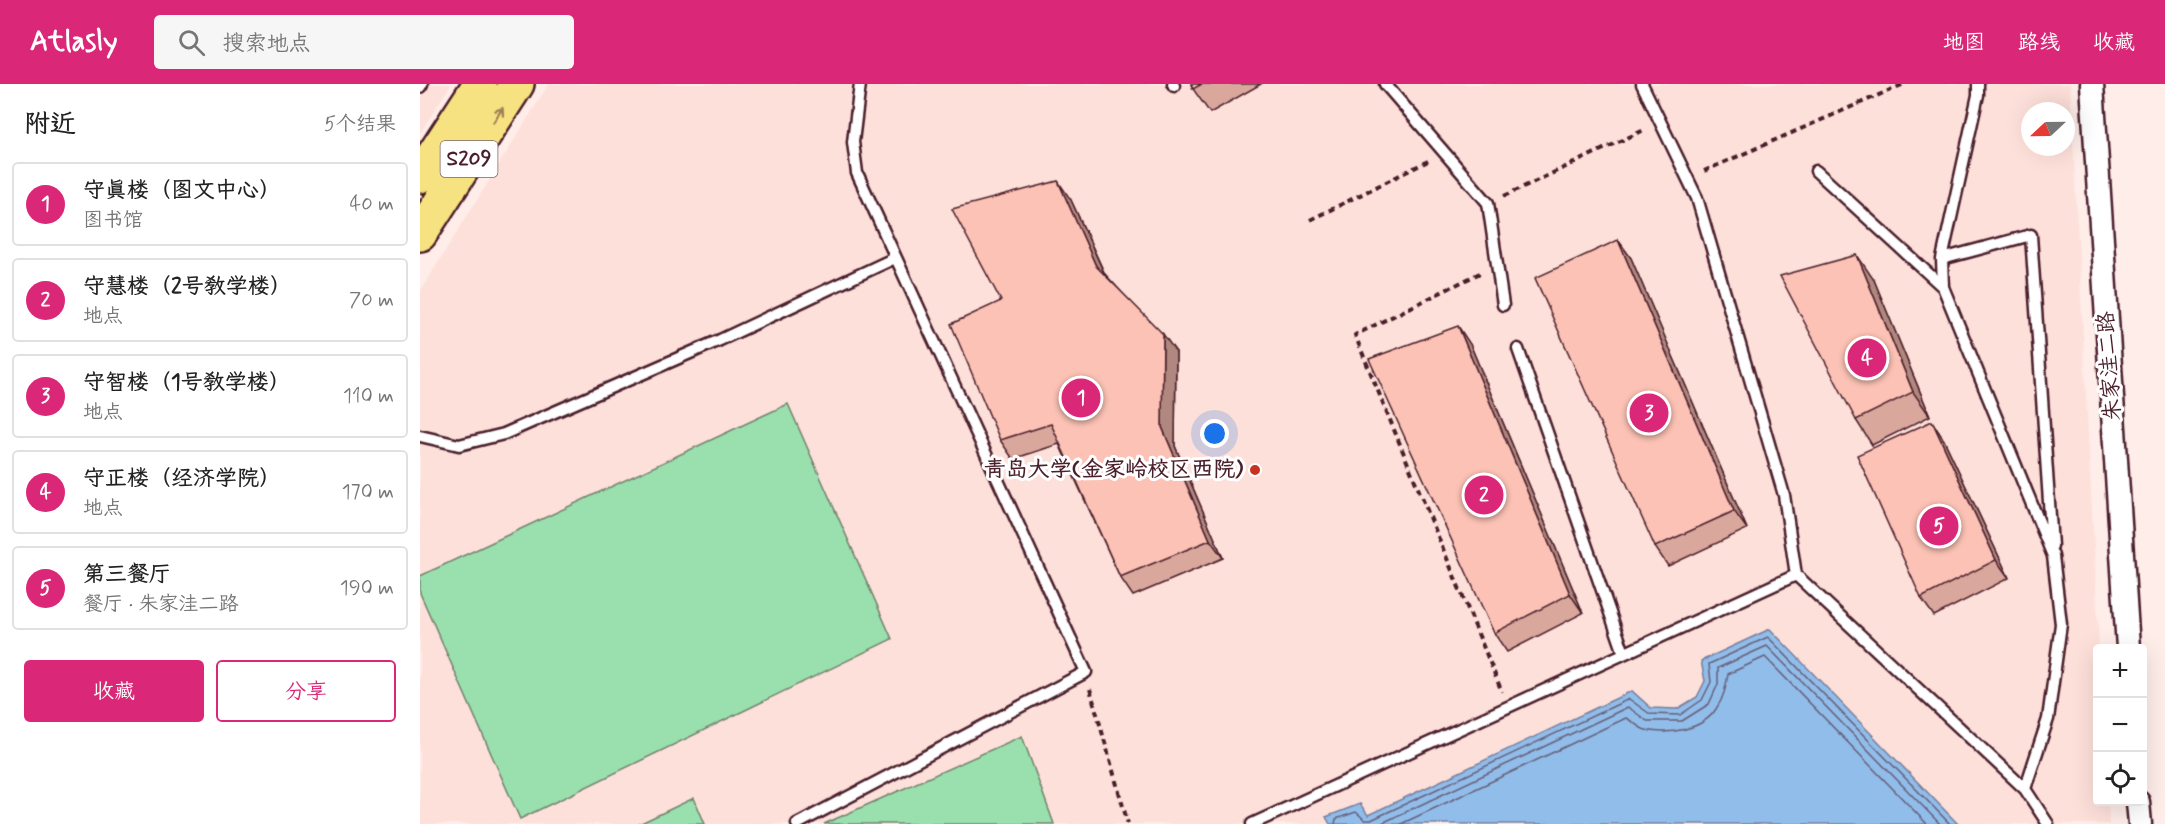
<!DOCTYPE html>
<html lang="zh">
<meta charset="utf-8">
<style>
:root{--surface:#fff;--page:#f6f6f6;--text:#222;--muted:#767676;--line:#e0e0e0;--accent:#db2777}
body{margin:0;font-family:Mynerve,"LXGW WenKai TC",sans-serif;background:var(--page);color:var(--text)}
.controls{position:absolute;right:18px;bottom:18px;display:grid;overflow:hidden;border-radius:6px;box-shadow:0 6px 24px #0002}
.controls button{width:54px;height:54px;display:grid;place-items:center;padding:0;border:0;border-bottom:2px solid var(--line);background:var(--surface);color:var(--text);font:30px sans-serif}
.compass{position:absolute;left:1601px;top:18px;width:54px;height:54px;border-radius:50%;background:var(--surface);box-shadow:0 6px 24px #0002;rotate:248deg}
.you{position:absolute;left:795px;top:350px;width:21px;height:21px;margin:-15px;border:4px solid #fff;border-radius:50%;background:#1a73e8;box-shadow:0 0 0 9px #1a73e833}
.badge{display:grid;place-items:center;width:39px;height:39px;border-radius:50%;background:var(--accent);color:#fff;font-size:20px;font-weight:700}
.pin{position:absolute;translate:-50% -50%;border:3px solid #fff;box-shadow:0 2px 6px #0006}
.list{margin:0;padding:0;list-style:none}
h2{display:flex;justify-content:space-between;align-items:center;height:78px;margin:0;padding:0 24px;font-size:26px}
h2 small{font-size:20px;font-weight:400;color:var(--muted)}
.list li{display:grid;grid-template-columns:39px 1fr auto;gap:18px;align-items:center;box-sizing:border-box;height:84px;margin:0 12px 12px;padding:0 12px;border:2px solid var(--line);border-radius:6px}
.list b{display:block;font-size:22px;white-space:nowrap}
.list p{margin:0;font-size:20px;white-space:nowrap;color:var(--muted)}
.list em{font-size:20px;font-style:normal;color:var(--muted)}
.actions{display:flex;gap:12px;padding:18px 24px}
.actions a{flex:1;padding:14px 0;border:2px solid var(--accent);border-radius:6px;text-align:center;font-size:21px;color:var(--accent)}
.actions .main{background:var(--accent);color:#fff}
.icon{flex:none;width:33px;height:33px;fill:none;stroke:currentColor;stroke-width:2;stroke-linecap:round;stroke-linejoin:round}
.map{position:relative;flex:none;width:1745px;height:740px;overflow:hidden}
header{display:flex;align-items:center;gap:36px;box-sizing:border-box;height:84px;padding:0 30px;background:var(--accent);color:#fff}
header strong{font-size:28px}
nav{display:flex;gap:33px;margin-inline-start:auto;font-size:21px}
.search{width:420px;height:54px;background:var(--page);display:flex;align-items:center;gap:15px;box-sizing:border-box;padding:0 21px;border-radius:6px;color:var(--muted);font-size:22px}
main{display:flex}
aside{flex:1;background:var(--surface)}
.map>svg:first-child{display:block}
.built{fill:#fde0d9;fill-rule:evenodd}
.green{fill:#99e0ae;stroke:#72806c;stroke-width:1.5}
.water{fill:#91bdea;stroke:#757e9e;stroke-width:1.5}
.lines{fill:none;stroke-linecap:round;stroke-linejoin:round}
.shore{stroke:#665e77;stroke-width:1.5}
.service-casing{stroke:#4a1f2b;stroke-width:15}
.minor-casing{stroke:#4a1f2b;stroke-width:27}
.primary-casing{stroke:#4a1f2b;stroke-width:38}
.path{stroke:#4a1f2b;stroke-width:4;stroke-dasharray:6 4.5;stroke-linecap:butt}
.service{stroke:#fff;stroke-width:10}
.minor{stroke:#fff;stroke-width:22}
.primary{stroke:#f7e281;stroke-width:33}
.wall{fill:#d9a79c;stroke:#4a1f2b;stroke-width:1.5}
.shaded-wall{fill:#b0887f;stroke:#4a1f2b;stroke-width:1.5}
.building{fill:#fcc2b5;stroke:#4a1f2b;stroke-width:1.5}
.oneway{stroke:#a08056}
.poi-dot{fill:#c8321e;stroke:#fff;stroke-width:2}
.labels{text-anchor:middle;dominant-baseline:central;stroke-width:6;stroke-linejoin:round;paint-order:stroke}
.shield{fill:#fff;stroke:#80626b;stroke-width:1.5}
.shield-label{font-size:21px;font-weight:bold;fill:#4a1f2b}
.street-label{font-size:22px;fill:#4a1f2b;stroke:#fff}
.poi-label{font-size:22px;font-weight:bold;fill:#4a1f2b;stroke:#fff;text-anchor:end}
</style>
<header>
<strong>Atlasly</strong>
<div class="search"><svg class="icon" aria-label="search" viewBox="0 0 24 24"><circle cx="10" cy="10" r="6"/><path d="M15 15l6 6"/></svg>搜索地点</div>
<nav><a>地图</a><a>路线</a><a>收藏</a></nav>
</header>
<main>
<aside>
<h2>附近<small>5个结果</small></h2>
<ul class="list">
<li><span class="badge">1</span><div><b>守真楼（图文中心）</b><p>图书馆</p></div><em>40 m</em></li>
<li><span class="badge">2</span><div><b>守慧楼（2号教学楼）</b><p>地点</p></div><em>70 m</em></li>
<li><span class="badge">3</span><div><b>守智楼（1号教学楼）</b><p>地点</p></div><em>110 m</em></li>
<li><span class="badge">4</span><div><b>守正楼（经济学院）</b><p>地点</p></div><em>170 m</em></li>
<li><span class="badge">5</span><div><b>第三餐厅</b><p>餐厅 · 朱家洼二路</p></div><em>190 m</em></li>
</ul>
<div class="actions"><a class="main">收藏</a><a>分享</a></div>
</aside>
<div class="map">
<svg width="1745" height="740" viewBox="0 0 1745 740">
<rect width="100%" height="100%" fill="#feede9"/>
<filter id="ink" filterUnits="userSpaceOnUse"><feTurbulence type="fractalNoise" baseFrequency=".0167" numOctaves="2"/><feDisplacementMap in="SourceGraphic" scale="12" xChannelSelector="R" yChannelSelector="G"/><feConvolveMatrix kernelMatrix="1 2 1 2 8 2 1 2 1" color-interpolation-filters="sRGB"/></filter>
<g filter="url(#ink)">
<path class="built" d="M0,0h31l-31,49z
M129,0h1521l29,564h-1v154h10l1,22h-1689v-532zM1610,27h36v36h-36z"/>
<path class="green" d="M368,320l104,235 -372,180 -100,-226v-17z
M602,652l32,88h-230z
M274,714l11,26h-66z"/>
<path class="water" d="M1350,545l188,195h-628l-4,-7 34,-13 8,11 264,-124 19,17 26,1 20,-12 8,-16 -4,-20z"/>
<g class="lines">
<path class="shore" d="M915,740l1,-5 20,-7 9,8h6l258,-121 21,15 30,1 22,-15 9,-18 -2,-18 59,-27 182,187
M960,740l248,-117 19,14h35l27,-17 9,-20v-16l49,-22 173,178
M981,740l225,-106c7,3 12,10 20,12 22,5 57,0 70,-21 8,-11 10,-23 12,-35l37,-17 162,167"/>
<defs>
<path id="service" d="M753,0l1,2
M965,0l103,119 15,102
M1222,0l55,114 87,297 12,80 229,214 23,35
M1558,0v11l-36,164 1,28 110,269 8,68 -13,95 -23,70
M0,3l2,-3
M1396,87l127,116
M1522,175l89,-24 21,311
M1098,265l106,304
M0,352l39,9 45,-11 216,-94 175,-82
M377,740l289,-152 -229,-499 -4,-31 7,-58
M832,740l544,-249"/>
<path id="minor" d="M1672,0l36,564
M1718,718l2,22"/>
<path id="primary" d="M0,92l60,-92
M0,150l97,-150"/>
</defs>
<use href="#service" class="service-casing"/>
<use href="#minor" class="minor-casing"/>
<use href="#primary" class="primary-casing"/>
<path class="path" d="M1284,87l200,-87
M1084,112l140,-66
M890,136l120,-60
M1060,189l-125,62 147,357
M670,605l38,135"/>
<use href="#service" class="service"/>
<use href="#minor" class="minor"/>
<use href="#primary" class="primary"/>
</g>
<path class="wall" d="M771,0h70l-51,29 -17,-24z
M651,116l34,74 71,78 -1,94 48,112 -90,38 -13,-19 -61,-133 -46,15 -13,-19 1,-139z
M1198,156l13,18 116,271 -79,37 -13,-19z
M1454,196l56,136 -58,29 -16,-25z
M1050,260l113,269 -76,39 -13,-19z
M1524,356l65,138 -75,38 -13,-18z"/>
<path class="shaded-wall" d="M638,97l13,19 38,84 -13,-18z
M1198,156l13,18 116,271 -13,-18z
M1437,171l17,25 56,136 -17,-24z
M1038,242l12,18 113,269 -13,-19z
M743,250l13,18 -1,94 48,112 -13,-18 -48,-113z
M1512,337l12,19 65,138 -13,-18z"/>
<path class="building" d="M771,0h11l-9,5z
M638,97l38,85 67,68 -1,93 48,113 -90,37 -69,-153 -51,16 -49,-116 50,-23 -49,-92z
M1198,156l116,271 -79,36 -120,-269z
M1437,171l56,137 -57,28 -76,-144z
M1038,242l112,268 -76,39 -125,-274z
M1512,337l64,139 -75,38 -64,-143z"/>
<defs><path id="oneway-shaft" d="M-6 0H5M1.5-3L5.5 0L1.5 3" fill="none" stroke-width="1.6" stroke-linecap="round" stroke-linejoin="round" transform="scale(1.5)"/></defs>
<use class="oneway" href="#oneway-shaft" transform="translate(78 31) rotate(-57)"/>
</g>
<circle class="poi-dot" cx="835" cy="386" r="6"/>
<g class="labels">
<rect class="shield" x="20.5" y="57" width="57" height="36" rx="4.5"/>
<g class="shield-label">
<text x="49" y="75">S209</text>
</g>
<g class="street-label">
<text transform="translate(1690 282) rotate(-94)">朱家洼二路</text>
</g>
<g class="poi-label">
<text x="823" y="386">青岛大学(金家岭校区西院)</text>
</g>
</g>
</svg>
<div class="controls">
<button>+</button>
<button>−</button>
<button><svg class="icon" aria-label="locate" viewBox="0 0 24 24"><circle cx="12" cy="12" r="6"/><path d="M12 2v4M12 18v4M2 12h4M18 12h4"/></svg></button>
</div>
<svg class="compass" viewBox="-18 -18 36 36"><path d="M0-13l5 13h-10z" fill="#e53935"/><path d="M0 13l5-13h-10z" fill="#767676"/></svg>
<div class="you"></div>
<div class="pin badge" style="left:661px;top:314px">1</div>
<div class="pin badge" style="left:1064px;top:411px">2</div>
<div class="pin badge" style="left:1229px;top:329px">3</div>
<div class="pin badge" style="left:1447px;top:274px">4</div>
<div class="pin badge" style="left:1519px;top:442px">5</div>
</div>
</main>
